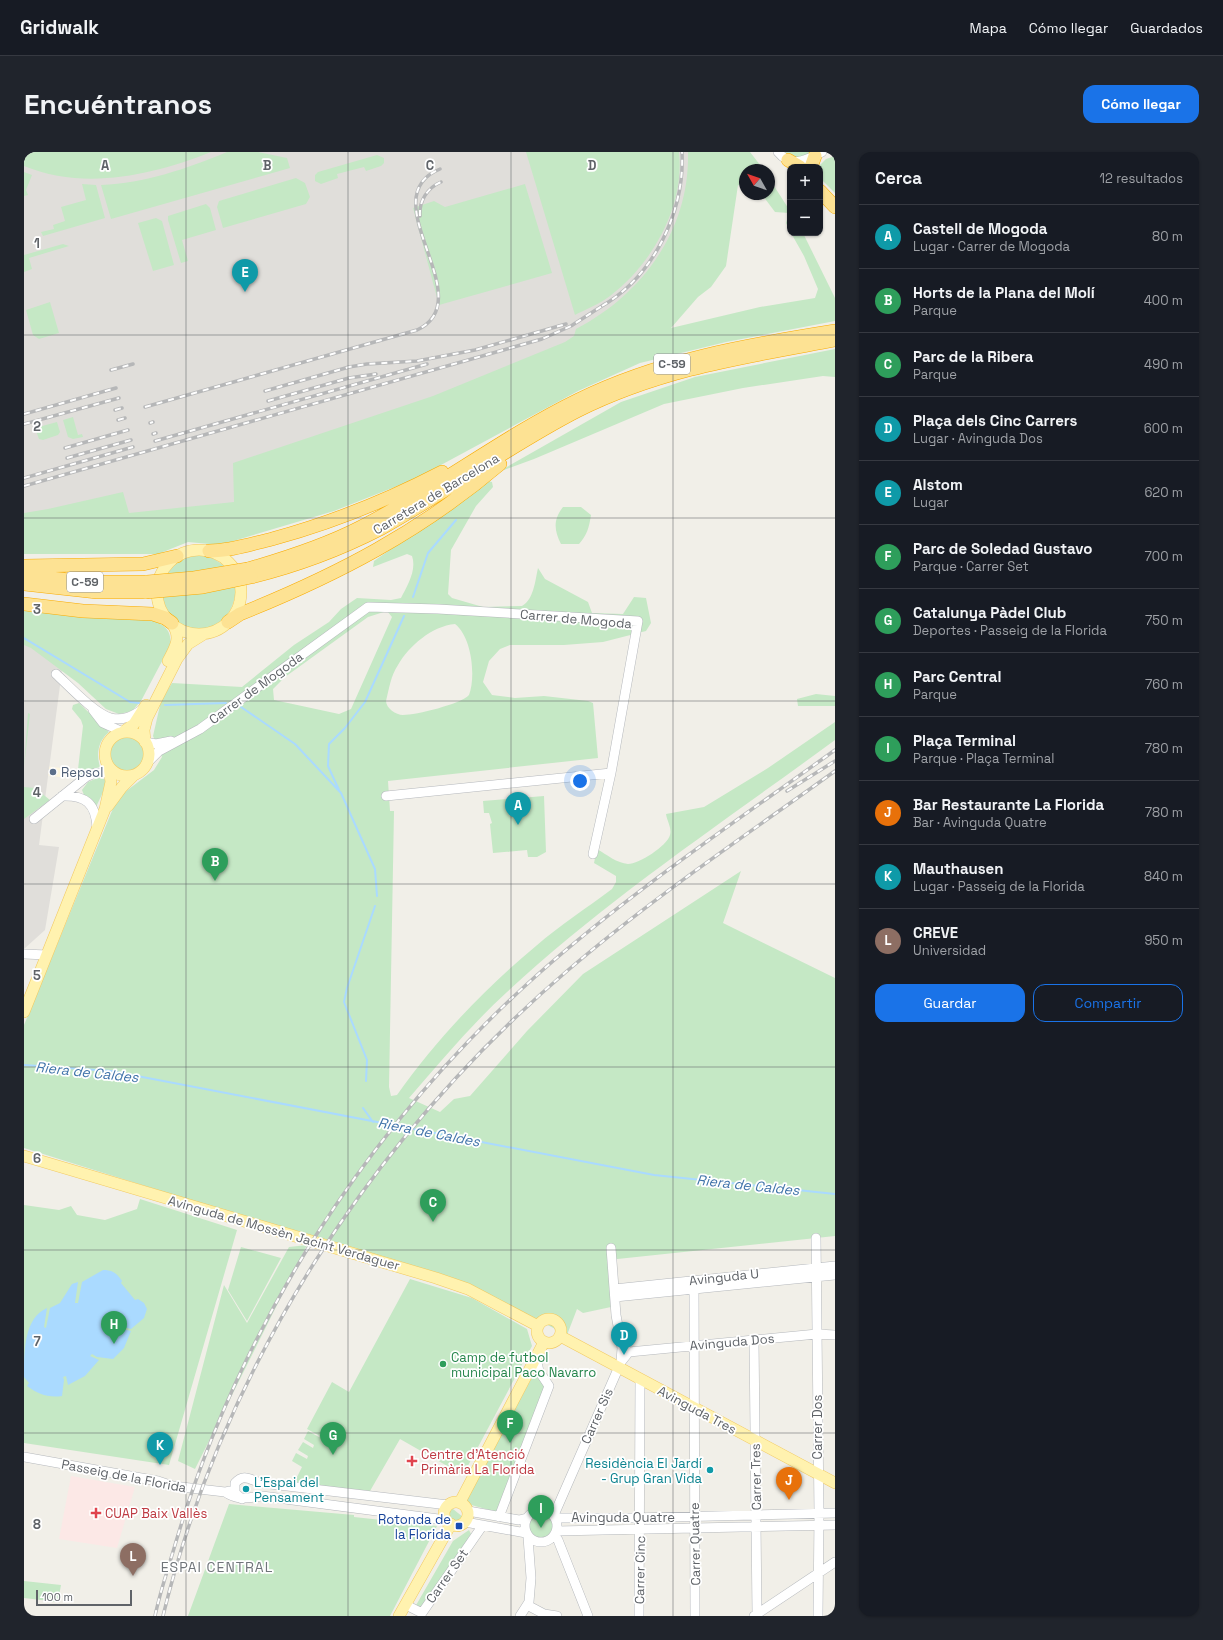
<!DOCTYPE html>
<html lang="es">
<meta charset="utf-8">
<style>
:root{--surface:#171b24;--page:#20242c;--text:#f1f3f6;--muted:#9ea1a6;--line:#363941;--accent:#1a73e8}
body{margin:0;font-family:"Space Grotesk",sans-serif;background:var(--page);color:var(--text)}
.controls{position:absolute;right:12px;top:12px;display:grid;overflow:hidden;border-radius:8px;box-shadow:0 1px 3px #0004}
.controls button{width:36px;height:36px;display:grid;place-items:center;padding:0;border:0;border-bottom:1px solid var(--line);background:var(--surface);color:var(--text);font:20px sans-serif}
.compass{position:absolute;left:715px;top:12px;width:36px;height:36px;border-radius:50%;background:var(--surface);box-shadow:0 1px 3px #0004;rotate:310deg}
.scale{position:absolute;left:12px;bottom:10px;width:96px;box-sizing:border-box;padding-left:4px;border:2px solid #5f6368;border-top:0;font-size:11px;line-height:14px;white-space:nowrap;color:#5f6368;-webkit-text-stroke:3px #fff;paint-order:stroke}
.you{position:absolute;left:556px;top:629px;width:14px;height:14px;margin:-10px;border:3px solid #fff;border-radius:50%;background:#1a73e8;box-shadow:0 0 0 6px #1a73e833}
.badge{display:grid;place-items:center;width:26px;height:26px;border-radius:50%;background:var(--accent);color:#fff;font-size:13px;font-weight:700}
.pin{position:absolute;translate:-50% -33px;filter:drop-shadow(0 1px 2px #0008)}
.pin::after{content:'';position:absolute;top:21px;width:14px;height:12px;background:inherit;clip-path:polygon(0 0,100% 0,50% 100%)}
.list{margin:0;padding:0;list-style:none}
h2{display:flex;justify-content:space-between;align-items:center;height:52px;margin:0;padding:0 16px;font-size:17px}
h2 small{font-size:13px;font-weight:400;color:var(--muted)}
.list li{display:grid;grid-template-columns:26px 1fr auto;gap:12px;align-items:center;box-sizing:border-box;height:64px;padding:0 16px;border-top:1px solid var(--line)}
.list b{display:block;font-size:15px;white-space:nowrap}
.list p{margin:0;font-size:13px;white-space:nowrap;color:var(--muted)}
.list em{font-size:13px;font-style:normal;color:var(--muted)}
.actions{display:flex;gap:8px;padding:12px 16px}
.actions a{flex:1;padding:9px 0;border:1px solid var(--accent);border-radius:12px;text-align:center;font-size:14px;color:var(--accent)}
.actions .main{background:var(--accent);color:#fff}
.map{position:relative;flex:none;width:811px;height:1464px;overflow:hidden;border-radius:12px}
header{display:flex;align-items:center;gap:24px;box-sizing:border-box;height:56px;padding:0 20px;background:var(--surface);border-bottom:1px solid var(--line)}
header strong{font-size:19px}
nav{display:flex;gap:22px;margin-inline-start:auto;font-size:14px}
.intro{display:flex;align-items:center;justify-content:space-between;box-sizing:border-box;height:96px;padding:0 24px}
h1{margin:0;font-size:28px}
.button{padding:10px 18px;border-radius:12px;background:var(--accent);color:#fff;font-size:14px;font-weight:700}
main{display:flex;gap:24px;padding:0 24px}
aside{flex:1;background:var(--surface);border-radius:12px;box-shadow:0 1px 3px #0004}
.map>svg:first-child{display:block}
.commercial{fill:#fef7e0}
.industrial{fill:#e0deda}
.medical{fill:#fce8e6}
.green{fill:#c5e8c5;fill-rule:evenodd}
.water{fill:#aadaff}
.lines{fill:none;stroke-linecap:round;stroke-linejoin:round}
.stream{stroke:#aadaff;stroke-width:2}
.minor-casing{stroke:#b5b8bc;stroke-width:10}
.major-casing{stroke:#f2c960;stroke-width:12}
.highway-casing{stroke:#f9ab00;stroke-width:14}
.minor{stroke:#fff;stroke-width:9}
.major{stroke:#fff2af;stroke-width:11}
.highway{stroke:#fde293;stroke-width:13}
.rail-casing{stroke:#b6b7b8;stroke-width:3.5}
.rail{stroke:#fff;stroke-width:2;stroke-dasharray:6;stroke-linecap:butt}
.highway-bridge-casing{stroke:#f9ab00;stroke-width:14;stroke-linecap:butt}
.highway-bridge{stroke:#fde293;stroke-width:13}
.grid{fill:none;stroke:#5f6368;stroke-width:1;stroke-opacity:0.55}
.service-dot{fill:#5c6f8a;stroke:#fff;stroke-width:1.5}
.leisure-dot{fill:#2e9e5b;stroke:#fff;stroke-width:1.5}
.health-dot{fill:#e0444e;stroke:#fff;stroke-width:1.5}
.culture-dot{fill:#0f9aa8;stroke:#fff;stroke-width:1.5}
.transit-dot{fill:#1a4fb4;stroke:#fff;stroke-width:1.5}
.labels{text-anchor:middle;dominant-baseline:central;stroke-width:3.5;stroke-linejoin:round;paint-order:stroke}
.shield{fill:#fff;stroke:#8f9295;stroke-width:1}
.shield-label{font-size:12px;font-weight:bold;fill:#5f6368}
.street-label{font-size:13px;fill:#5f6368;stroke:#fff}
.service-label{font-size:13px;fill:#4e5e75;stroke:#fff;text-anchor:start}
.leisure-label{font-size:13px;fill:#27864d;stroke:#fff;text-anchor:start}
.health-label{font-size:13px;fill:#be3a42;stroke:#fff;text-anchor:start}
.culture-label{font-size:13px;fill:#0d838f;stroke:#fff;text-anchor:end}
.transit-label{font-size:13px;fill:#164399;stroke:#fff;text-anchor:end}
.water-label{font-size:14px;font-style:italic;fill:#4174aa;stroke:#fff}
.neighbourhood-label{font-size:14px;letter-spacing:1px;fill:#70757a;stroke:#fff}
.grid-label{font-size:13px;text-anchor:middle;font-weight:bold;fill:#5f6368;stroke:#fff;stroke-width:3.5;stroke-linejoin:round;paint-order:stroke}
</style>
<header>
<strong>Gridwalk</strong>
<nav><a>Mapa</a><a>Cómo llegar</a><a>Guardados</a></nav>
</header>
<div class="intro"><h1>Encuéntranos</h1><a class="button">Cómo llegar</a></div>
<main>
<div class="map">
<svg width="811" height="1464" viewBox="0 0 811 1464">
<rect width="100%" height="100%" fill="#f1efe8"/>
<path class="commercial" d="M21,614l16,2 -1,9 -16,-2z"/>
<path class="industrial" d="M134,0h553l-19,133 -444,220 -224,35v-379z
M0,491l40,12 -25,190 20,2 -14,83 -21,19z"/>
<path class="medical" d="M47,1324l64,11 -18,61 -58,-9z"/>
<path class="green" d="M0,0h187c-58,23 -126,39 -187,14z
M203,0h31l29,6 3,10 -179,51 -10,-34c44,-2 85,-16 126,-33z
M502,0h153c6,55 -27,112 -69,144 -10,8 -24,13 -35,19z
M664,0h62l14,18h-19v18l-7,-3 -12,81 -15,21 -13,10 -27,31 89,-21 55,-9 3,-9 -14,-33 -13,-23h12l32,65v23l-109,21 -86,21 -62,28 -163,88 -81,32 -114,34 -32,-3 -30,12h-134v-41l24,-4 75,-17 6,21 105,-11 -1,-39 200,-67 132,-54 9,-6 2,-7c67,-35 114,-100 112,-177z
M761,0h29c-11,5 -20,9 -29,0z
M353,3l7,3v5l-3,3 -15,5 -2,-4 -27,7 1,4 -17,6 -6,-3v-6l3,-3z
M811,4v37l-15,-15v-11h-2l8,-8z
M0,20l8,3 -6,15 2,5 -4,1z
M272,26l9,5 5,14 -4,7 -83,24 -6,-21 2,-6z
M745,26l21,33v20l-4,-8 3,-10 -14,-1 -12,-16 -5,-2h11z
M58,32l14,1 9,33 -62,18 -2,-4 13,-3 -1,-4 12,-4 -4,-14 25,-7z
M501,32l27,89 -113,32 -26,-97 21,-7 11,6z
M182,52l4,4 6,22 -34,10 6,21 -7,2 -13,-43v-4z
M132,66l6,3 12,44 -21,6 -15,-48z
M39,92l6,2 -40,12 3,11 -8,3v-17z
M26,150l9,31 -20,6 -6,-4 -7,-25z
M811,197v28l-12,-1 -80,12 -79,16 -130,55 -36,13 123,-70 74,-25z
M49,265l5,18 4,-1 1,3 -10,2 -5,-2 -5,-17z
M33,270l3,10 -2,3 -15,5 -4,-1 -4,-11z
M464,329l4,1 1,5 -17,19 -25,44 -3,44 4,4 31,9 39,-1c12,-7 13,-25 16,-38l7,11 43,23 4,11 31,1 11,-17 12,1 5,25 -5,8 -43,11 -39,3h-54l-10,4 -11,12 -6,21 9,13 23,3 29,-2 44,5 5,2 5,55 -210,23 2,30h4l-5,276 2,9 6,-1c39,-55 87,-106 139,-149 24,-21 51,-38 76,-57l4,-7v-6l-22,-13 3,-14c10,6 20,14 31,15 11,0 39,-18 42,-29 2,-7 -3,-14 -4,-21l38,-7 64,-39 67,-46v18c-110,81 -227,158 -328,252 -35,32 -66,69 -98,106l31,14 14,-13 16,-3 57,-65 56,-57 158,-103 -18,52 112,55v258l-227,24 3,47 -28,6 -6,-4 -10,26 -84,-43 -459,-144v-123l90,-219 11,-14 29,-22 8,-13 -9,-21 8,-35 11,-18 70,4 52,-42 35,-23 12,-13 16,-11 34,2 10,-2c6,-12 16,-28 11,-42l-5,-2 -34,13 1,-6zM363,459l5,6 -41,92 -12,5 -65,-14 -1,-11 12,-12 83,-60zM431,472c17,13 21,53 14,71 -8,9 -53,20 -66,20 -7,0 -17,-7 -17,-14 3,-12 5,-26 12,-36 11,-19 34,-39 57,-41z
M539,355h18l10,8c-2,13 -4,20 -12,29h-18c-7,-14 -8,-24 2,-37z
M167,403l20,2 15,10 -61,9 11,-13z
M212,435c-2,53 -64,58 -74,10z
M0,459l124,8c14,4 25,10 22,27l-29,55 -9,10 -13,3 -13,-5 -28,-26 -47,-35 -7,-3z
M792,542l19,2v10h-37l-1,-7z
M55,551l30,29c-11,9 -13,22 -9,35l-14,4 -9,7 6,-52 -2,-6 -9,-11 1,-4z
M4,561l2,1 -6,53z
M81 602a22 22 0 1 1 44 0a22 22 0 1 1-44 0Z
M76,625l6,3 -1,8 -9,19 -12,-12 -2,-5 6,-8z
M0,635l11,1 15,12 -26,19z
M520,644l2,56 -9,5h-9l-1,-7 -34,3 -3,-29 2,-1 -3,-10h-5l-1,-12z
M116,1047l97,31 -68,235 -145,-22v-238l35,5 12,-4 6,9 28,5 32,-11z
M283,1093l-112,224 -17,-8 46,-176 23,38 42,-76z
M217,1095l40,11 -34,63 -19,-31z
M386,1127l62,19 55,31 5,17 -69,129 -63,-36 -30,52 -76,-8 8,-16 -10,-6 4,-8 11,6 1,-3 -10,-6 5,-8 10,6 1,-3 -10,-6 4,-8 11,6 1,-1 -13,-7 25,-47 17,10z
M512,1218l9,17 -49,125 -28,-8 -2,-5z
M205,1352l125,11v2l83,9 -47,90h-202z
M424,1353l15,12 -5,4 -1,5 -6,-2 -7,-8z
M501 1374a16 16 0 1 1 32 0a16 16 0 1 1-32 0Z
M445,1378l2,4 -3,4 1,3 -48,69 -6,-3 38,-66z
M0,1429l37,4 -3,17 -34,-4z"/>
<path class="water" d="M79,1118c9,0 14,3 19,11l-1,2 14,17 3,-1 6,4 3,6 -3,9 -13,11 -8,-2v2l8,2 -7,17 -11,11 -16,-2 -5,-3 -2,2 9,4 -14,16 -17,9 -2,-9 -3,1 1,3 -2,16c-14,2 -24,-2 -35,-10l2,-3 -5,-6c0,-26 0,-59 23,-69l-3,19 2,1 4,-20 10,-5 12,-19 6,-2 -3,21h3l4,-21z"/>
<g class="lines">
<path class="stream" d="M389,445l15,-44 28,-33
M0,486l106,64 9,1
M141,553l61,-2
M217,555l54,37 46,49 34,76 2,27
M315,638l-11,-24 1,-22 16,-16 20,-26 39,-86
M0,913l87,6 543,104 181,19
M342,929l1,-21 -23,-58 3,-14 28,-82
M339,956l10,14"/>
<defs>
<path id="minor" d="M754,0c14,17 28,8 44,0
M32,522c13,12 39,40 55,44 12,3 22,-2 32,-9
M69,558l10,13 20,9
M121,590l11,2 15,-3
M122,612l13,-13 41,-22 168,-122 70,2 200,12 -27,152 -18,81
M38,644c23,-1 34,7 35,32
M362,644l225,-23
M10,667l52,-42 9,-4h15
M0,802l23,1
M792,1086l3,276 -1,102
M587,1096l5,67 6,33
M670,1128l1,336
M590,1137l221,-23
M591,1145l220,-22
M730,1187l3,275
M605,1200l188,-18 18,1
M0,1305l134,24 15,5 52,6 4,-1
M201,1340c13,9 23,6 37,4l184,24
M218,1347l-7,-6v-10c10,-11 16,-2 27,0l186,22
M501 1374a16 16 0 1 1 32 0a16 16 0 1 1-32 0Z
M444,1359l51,9 8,-2
M530,1363l67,-153 8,-10 -7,-4 -1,14
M475,1365l50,-131 -10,-15 -3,-13
M532,1366h76l203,-5
M441,1370l61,11
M533,1379l278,-6
M531,1384l3,4 30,76
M382,1453l16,8 61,-88
M503,1453l17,9 13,2
M496,1464l9,-14 2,-24 -3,-41
M615,1464l1,-237
M730,1464l81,-54"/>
<path id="major" d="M133 440a42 42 0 1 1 84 0a42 42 0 1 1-84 0Z
M144,509c7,-13 14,-24 4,-37
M99,580l11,-8 12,-19
M81 602a22 22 0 1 1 44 0a22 22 0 1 1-44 0Z
M121,590l-1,-12 3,-12 30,-59 11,-15 16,-10
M84,654l14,-19 12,-12
M0,860l81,-203 6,-27 -2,-15
M0,1004l412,122 32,11 70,37
M513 1179a12 12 0 1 1 24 0a12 12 0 1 1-24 0Z
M536,1184l275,147
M436,1350l84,-160
M420 1362a12 12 0 1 1 24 0a12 12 0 1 1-24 0Z
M375,1464l52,-92"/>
<path id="highway" d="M764,8l12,7
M787,15l4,-11
M796,39l15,16
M185,399c21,0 42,-7 63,-12 59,-16 116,-39 170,-67
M0,414l119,-2 34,-8
M224,417c38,-11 76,-23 111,-41 76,-38 143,-91 219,-128 81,-40 169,-55 257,-69
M0,423l62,7h61
M227,425c45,-11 88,-27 129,-48 67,-37 129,-83 197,-118 84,-42 167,-54 258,-71
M0,432l73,8h49
M0,452l59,7 70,3 12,4 7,5
M204,470l12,-8c97,-39 180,-82 260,-150"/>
</defs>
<use href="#minor" class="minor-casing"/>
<use href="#major" class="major-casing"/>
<use href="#highway" class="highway-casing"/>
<use href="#minor" class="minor"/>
<use href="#major" class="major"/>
<use href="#highway" class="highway"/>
<defs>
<path id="rail" d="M396,64c-1,-15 7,-28 21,-34
M578,154c52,-30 83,-95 80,-154
M87,218l22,-6
M241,239l84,-24 18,-3 50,-3 58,-11 91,-26
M244,249l81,-23 27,-4
M121,255l272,-77c66,-31 -48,-132 23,-161
M91,258l7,-2
M0,262l92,-26
M94,268l7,-2
M126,271l3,-1
M0,272l95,-26
M129,282l3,-1
M131,289l272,-77
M41,296l63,-18
M43,306l64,-18
M0,326l109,-31
M0,334l518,-147 29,-13 34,-22
M763,639l48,-30
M131,1464c5,-24 13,-47 20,-71 64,-218 191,-417 361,-569 93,-83 198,-153 299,-226
M139,1464c61,-251 209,-478 404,-645 85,-73 178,-135 268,-200"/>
</defs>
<use href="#rail" class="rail-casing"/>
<use href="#rail" class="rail"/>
<defs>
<path id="highway-bridge" d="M123,430l47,-4 54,-9
M122,440l57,-5 48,-10"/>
</defs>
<use href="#highway-bridge" class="highway-bridge-casing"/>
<use href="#highway-bridge" class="highway-bridge"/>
</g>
<path class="grid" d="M162,0v1464M324,0v1464M487,0v1464M649,0v1464M0,183h811M0,366h811M0,549h811M0,732h811M0,915h811M0,1098h811M0,1281h811"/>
<circle class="service-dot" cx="29" cy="620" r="4"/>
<circle class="leisure-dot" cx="419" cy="1212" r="4"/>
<g class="health-dot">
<path d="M386 1303h4v4h4v4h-4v4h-4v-4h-4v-4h4z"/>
<path d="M70 1355h4v4h4v4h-4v4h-4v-4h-4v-4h4z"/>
</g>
<g class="culture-dot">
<circle cx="686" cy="1318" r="4"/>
<circle cx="222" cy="1337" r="4"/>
</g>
<rect class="transit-dot" x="431" y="1370" width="8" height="8" rx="2"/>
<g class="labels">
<g class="shield">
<rect x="630" y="202" width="36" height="20" rx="3"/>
<rect x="43" y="420" width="36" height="20" rx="3"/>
</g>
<g class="shield-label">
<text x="648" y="212">C-59</text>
<text x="61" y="430">C-59</text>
</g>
<g class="street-label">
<text transform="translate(412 342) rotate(-31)">Carretera de Barcelona</text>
<text transform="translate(552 467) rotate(5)">Carrer de Mogoda</text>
<text transform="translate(232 536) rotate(-36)">Carrer de Mogoda</text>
<text transform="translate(260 1081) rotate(16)">Avinguda de Mossèn Jacint Verdaguer</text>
<text transform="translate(700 1125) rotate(-6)">Avinguda U</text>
<text transform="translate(708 1190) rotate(-5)">Avinguda Dos</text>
<text transform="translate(673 1258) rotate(28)">Avinguda Tres</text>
<text transform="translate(573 1264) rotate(-66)">Carrer Sis</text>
<text transform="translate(793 1275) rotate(-90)">Carrer Dos</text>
<text transform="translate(100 1324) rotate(11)">Passeig de la Florida</text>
<text transform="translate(732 1325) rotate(-91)">Carrer Tres</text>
<text x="599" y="1365">Avinguda Quatre</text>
<text transform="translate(671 1392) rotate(-91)">Carrer Quatre</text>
<text transform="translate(616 1418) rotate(-89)">Carrer Cinc</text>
<text transform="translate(423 1424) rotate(-55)">Carrer Set</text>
</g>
<g class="service-label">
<text x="37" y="620">Repsol</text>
</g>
<g class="leisure-label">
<text x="427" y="1205">Camp de futbol<tspan x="427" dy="15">municipal Paco Navarro</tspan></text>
</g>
<g class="health-label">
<text x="397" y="1302">Centre d'Atenció<tspan x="397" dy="15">Primària La Florida</tspan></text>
<text x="81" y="1361">CUAP Baix Vallès</text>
</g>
<g class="culture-label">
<text x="678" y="1311">Residència El Jardí<tspan x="678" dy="15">- Grup Gran Vida</tspan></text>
<text x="230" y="1330" text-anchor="start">L'Espai del<tspan x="230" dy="15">Pensament</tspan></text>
</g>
<g class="transit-label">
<text x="427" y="1367">Rotonda de<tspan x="427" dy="15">la Florida</tspan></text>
</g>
<g class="water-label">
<text transform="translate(63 920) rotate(6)">Riera de Caldes</text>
<text transform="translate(405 980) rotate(11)">Riera de Caldes</text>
<text transform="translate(724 1033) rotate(6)">Riera de Caldes</text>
</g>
<g class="neighbourhood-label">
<text x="193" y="1415">ESPAI CENTRAL</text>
</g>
</g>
<g class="grid-label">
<text x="81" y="18">A</text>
<text x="243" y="18">B</text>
<text x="406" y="18">C</text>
<text x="568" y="18">D</text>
<text x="13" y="96">1</text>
<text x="13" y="279">2</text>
<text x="13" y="462">3</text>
<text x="13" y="645">4</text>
<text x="13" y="828">5</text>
<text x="13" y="1011">6</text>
<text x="13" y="1194">7</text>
<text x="13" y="1377">8</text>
</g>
</svg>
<div class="controls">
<button>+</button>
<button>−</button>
</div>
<svg class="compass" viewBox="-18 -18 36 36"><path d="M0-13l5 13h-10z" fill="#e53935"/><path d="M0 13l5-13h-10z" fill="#9ea1a6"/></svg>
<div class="scale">100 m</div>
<div class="you"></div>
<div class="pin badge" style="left:494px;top:673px;background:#0f9aa8">A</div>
<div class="pin badge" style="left:191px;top:729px;background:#2e9e5b">B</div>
<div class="pin badge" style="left:409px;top:1070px;background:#2e9e5b">C</div>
<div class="pin badge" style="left:600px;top:1203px;background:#0f9aa8">D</div>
<div class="pin badge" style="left:221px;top:140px;background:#0f9aa8">E</div>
<div class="pin badge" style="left:486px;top:1291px;background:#2e9e5b">F</div>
<div class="pin badge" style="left:309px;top:1303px;background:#2e9e5b">G</div>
<div class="pin badge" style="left:90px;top:1192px;background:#2e9e5b">H</div>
<div class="pin badge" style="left:517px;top:1376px;background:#2e9e5b">I</div>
<div class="pin badge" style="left:765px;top:1348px;background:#e8710a">J</div>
<div class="pin badge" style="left:136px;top:1313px;background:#0f9aa8">K</div>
<div class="pin badge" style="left:109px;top:1424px;background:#8d6e63">L</div>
</div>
<aside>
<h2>Cerca<small>12 resultados</small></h2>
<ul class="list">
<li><span class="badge" style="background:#0f9aa8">A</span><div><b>Castell de Mogoda</b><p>Lugar · Carrer de Mogoda</p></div><em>80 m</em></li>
<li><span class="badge" style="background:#2e9e5b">B</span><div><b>Horts de la Plana del Molí</b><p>Parque</p></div><em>400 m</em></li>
<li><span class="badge" style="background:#2e9e5b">C</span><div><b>Parc de la Ribera</b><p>Parque</p></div><em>490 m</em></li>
<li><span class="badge" style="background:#0f9aa8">D</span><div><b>Plaça dels Cinc Carrers</b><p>Lugar · Avinguda Dos</p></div><em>600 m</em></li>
<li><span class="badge" style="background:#0f9aa8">E</span><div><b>Alstom</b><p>Lugar</p></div><em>620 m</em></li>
<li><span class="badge" style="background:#2e9e5b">F</span><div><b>Parc de Soledad Gustavo</b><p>Parque · Carrer Set</p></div><em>700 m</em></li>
<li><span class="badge" style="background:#2e9e5b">G</span><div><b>Catalunya Pàdel Club</b><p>Deportes · Passeig de la Florida</p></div><em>750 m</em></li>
<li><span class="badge" style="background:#2e9e5b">H</span><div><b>Parc Central</b><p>Parque</p></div><em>760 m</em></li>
<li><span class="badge" style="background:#2e9e5b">I</span><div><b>Plaça Terminal</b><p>Parque · Plaça Terminal</p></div><em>780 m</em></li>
<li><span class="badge" style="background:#e8710a">J</span><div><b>Bar Restaurante La Florida</b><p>Bar · Avinguda Quatre</p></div><em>780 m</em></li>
<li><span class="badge" style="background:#0f9aa8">K</span><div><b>Mauthausen</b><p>Lugar · Passeig de la Florida</p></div><em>840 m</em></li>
<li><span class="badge" style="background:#8d6e63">L</span><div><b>CREVE</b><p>Universidad</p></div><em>950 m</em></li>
</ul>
<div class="actions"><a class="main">Guardar</a><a>Compartir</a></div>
</aside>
</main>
